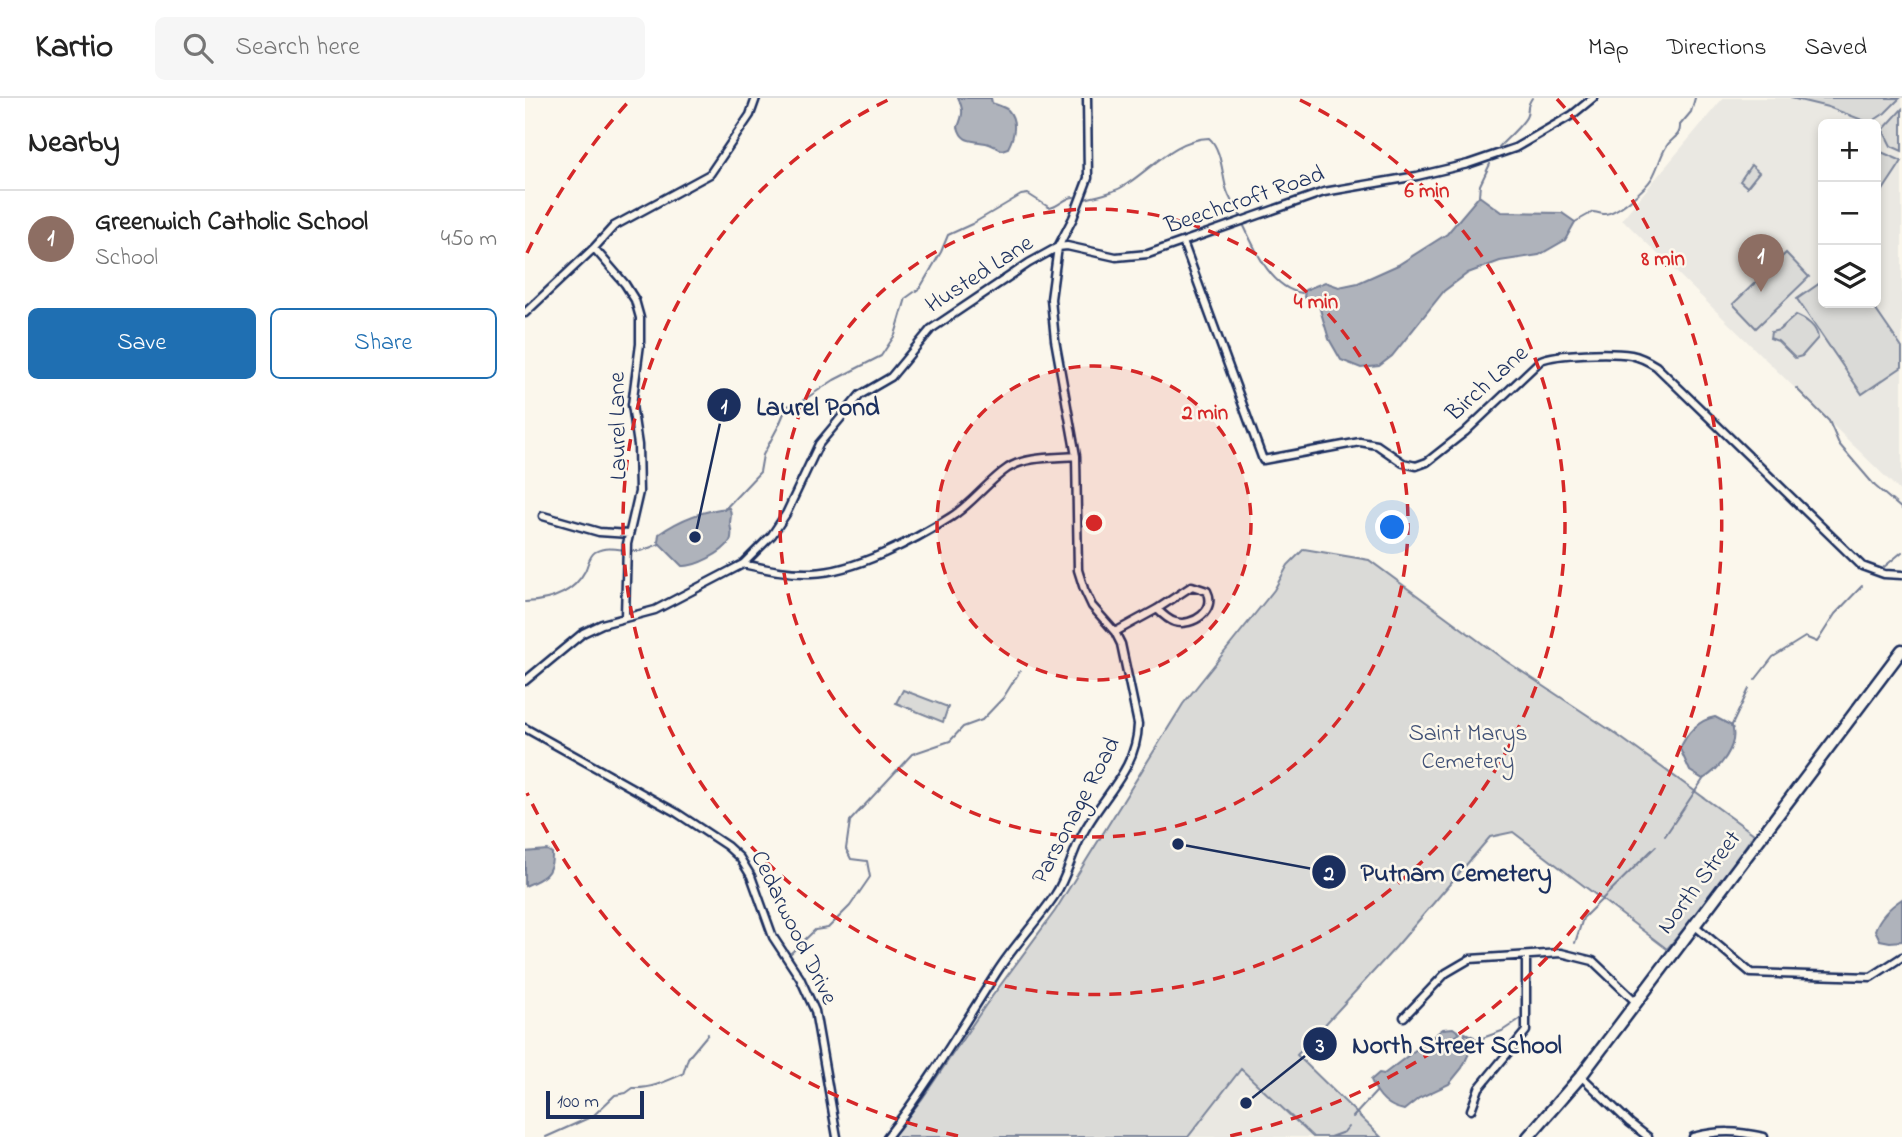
<!DOCTYPE html>
<meta charset="utf-8">
<style>
:root{--surface:#fff;--page:#f6f6f6;--text:#222;--muted:#767676;--line:#e0e0e0;--accent:#1f6fb2}
body{margin:0;font-family:"Indie Flower",sans-serif;background:var(--page);color:var(--text)}
.controls{position:absolute;right:21px;top:21px;display:grid;overflow:hidden;border-radius:10px;box-shadow:0 4px 10px #0003}
.controls button{width:63px;height:63px;display:grid;place-items:center;padding:0;border:0;border-bottom:2px solid var(--line);background:var(--surface);color:var(--text);font:35px sans-serif}
.scale{position:absolute;left:21px;bottom:18px;width:98px;box-sizing:border-box;padding-left:7px;border:4px solid #1b2f5e;border-top:0;font-size:19px;line-height:24px;white-space:nowrap;color:#1b2f5e;-webkit-text-stroke:5px #fbf7ec;paint-order:stroke}
.you{position:absolute;left:868px;top:430px;width:24px;height:24px;margin:-18px;border:5px solid #fff;border-radius:50%;background:#1a73e8;box-shadow:0 0 0 10px #1a73e833}
.badge{display:grid;place-items:center;width:46px;height:46px;border-radius:50%;background:var(--accent);color:#fff;font-size:23px;font-weight:700}
.pin{position:absolute;translate:-50% -58px;filter:drop-shadow(0 2px 4px #0008)}
.pin::after{content:'';position:absolute;top:37px;width:24px;height:21px;background:inherit;clip-path:polygon(0 0,100% 0,50% 100%)}
.list{margin:0;padding:0;list-style:none}
h2{display:flex;justify-content:space-between;align-items:center;height:91px;margin:0;padding:0 28px;font-size:30px}
h2 small{font-size:23px;font-weight:400;color:var(--muted)}
.list li{display:grid;grid-template-columns:46px 1fr auto;gap:21px;align-items:center;box-sizing:border-box;height:98px;padding:0 28px;border-top:2px solid var(--line)}
.list b{display:block;font-size:26px;white-space:nowrap}
.list p{margin:0;font-size:23px;white-space:nowrap;color:var(--muted)}
.list em{font-size:23px;font-style:normal;color:var(--muted)}
.actions{display:flex;gap:14px;padding:21px 28px}
.actions a{flex:1;padding:16px 0;border:2px solid var(--accent);border-radius:10px;text-align:center;font-size:24px;color:var(--accent)}
.actions .main{background:var(--accent);color:#fff}
.icon{flex:none;width:38px;height:38px;fill:none;stroke:currentColor;stroke-width:2;stroke-linecap:round;stroke-linejoin:round}
.map{position:relative;flex:none;width:1377px;height:1039px;overflow:hidden}
header{display:flex;align-items:center;gap:42px;box-sizing:border-box;height:98px;padding:0 35px;background:var(--surface);border-bottom:2px solid var(--line)}
header strong{font-size:33px}
nav{display:flex;gap:38px;margin-inline-start:auto;font-size:24px}
.search{width:490px;height:63px;background:var(--page);display:flex;align-items:center;gap:18px;box-sizing:border-box;padding:0 24px;border-radius:10px;color:var(--muted);font-size:26px}
main{display:flex}
aside{flex:1;background:var(--surface)}
.map>svg:first-child{display:block}
.built{fill:#eae8e2;fill-rule:evenodd}
.green{fill:#dadad7;stroke:#7a849a;stroke-width:2}
.water{fill:#afb3bb;stroke:#747e96;stroke-width:2}
.lines{fill:none;stroke-linecap:round;stroke-linejoin:round}
.stream{stroke:#747e96;stroke-width:2}
.street-casing{stroke:#1b2f5e;stroke-width:11}
.primary-casing{stroke:#1b2f5e;stroke-width:15}
.street{stroke:#fbf7ec;stroke-width:6}
.primary{stroke:#fbf7ec;stroke-width:10}
.ring{fill:none;stroke:#d62828;stroke-width:3.5;stroke-dasharray:12 9}
.labels{text-anchor:middle;dominant-baseline:central;stroke-width:5;stroke-linejoin:round;paint-order:stroke}
.street-label{font-size:24px;fill:#1b2f5e;stroke:#fbf7ec}
.park-label{font-size:24px;fill:#415176;stroke:#fbf7ec}
.centre{fill:#d62828;stroke:#fbf7ec;stroke-width:3.5}
.ring-label{font-size:21px;text-anchor:middle;font-weight:bold;fill:#d62828;stroke:#fbf7ec;stroke-width:5;stroke-linejoin:round;paint-order:stroke}
.leader{fill:none;stroke:#1b2f5e;stroke-width:2.5}
.callout-dot{fill:#1b2f5e;stroke:#fbf7ec;stroke-width:2.5}
.mark-label{font-size:21px;text-anchor:middle;font-weight:bold;fill:#fff}
.callout-label{font-size:26px;text-anchor:middle;font-weight:bold;fill:#1b2f5e;stroke:#fbf7ec;stroke-width:5;stroke-linejoin:round;paint-order:stroke}
</style>
<header>
<strong>Kartio</strong>
<div class="search"><svg class="icon" aria-label="search" viewBox="0 0 24 24"><circle cx="10" cy="10" r="6"/><path d="M15 15l6 6"/></svg>Search here</div>
<nav><a>Map</a><a>Directions</a><a>Saved</a></nav>
</header>
<main>
<aside>
<h2>Nearby<small></small></h2>
<ul class="list">
<li><span class="badge" style="background:#8d6e63">1</span><div><b>Greenwich Catholic School</b><p>School</p></div><em>450 m</em></li>
</ul>
<div class="actions"><a class="main">Save</a><a>Share</a></div>
</aside>
<div class="map">
<svg width="1377" height="1039" viewBox="0 0 1377 1039">
<rect width="100%" height="100%" fill="#fbf7ec"/>
<filter id="ink" filterUnits="userSpaceOnUse"><feTurbulence type="fractalNoise" baseFrequency=".0143" numOctaves="2"/><feDisplacementMap in="SourceGraphic" scale="14" xChannelSelector="R" yChannelSelector="G"/><feConvolveMatrix kernelMatrix="1 2 1 2 8 2 1 2 1" color-interpolation-filters="sRGB"/></filter>
<g filter="url(#ink)">
<path class="built" d="M1198,0h179v395l-280,-274zM1298,26h53v179h-53z
M716,971l72,68h-124z"/>
<path class="green" d="M1266,0h109l-15,15 -15,10 -42,-16z
M1377,11v42l-11,-5 -8,-16z
M1354,53l23,10c-9,15 -19,27 -26,42v-50z
M1226,67l8,7 -12,15 -7,-6z
M1261,155l23,24 -53,51 -23,-24z
M1298,183v22h48l31,45v19l-40,27 -65,-95z
M1271,217c10,4 21,12 22,23l-16,18 -7,2 -17,-17 -8,-3 1,-6 8,-2z
M779,451l65,11 137,101 107,71 141,102 -53,75 -34,40 -154,-117 -23,5 -94,110 -99,108 84,82h-68l-72,-68 -53,68h-296l30,-38 63,-93 70,-95 128,-207 91,-114 14,-25z
M378,592l45,17 -5,15 -47,-19z"/>
<path class="water" d="M433,0h33l1,5c5,2 12,4 16,7 10,11 6,27 0,38l-6,2c-6,-2 -10,-6 -16,-7 -14,-3 -24,0 -28,-16 5,-12 6,-17 0,-29z
M954,98l22,16 61,1 13,9 -10,18 -26,15 -39,6 -32,12 -24,18 -52,65 -13,10 -18,2 -20,-8 -12,-21 -10,-33 -15,-9 1,-7 20,-8 14,5 19,-4 40,-18 49,-31z
M204,410c4,6 1,9 1,16 1,6 3,11 0,17 -7,12 -35,26 -48,25l-24,-24 1,-8c20,-14 45,-24 70,-26z
M1190,619l17,9c7,20 -13,44 -29,53l-13,-8 -10,-22c6,-15 18,-29 35,-32z
M22,752l5,3c1,22 -10,26 -27,33v-34z
M1377,801v42l-12,1 -10,-2 -5,-10c5,-14 15,-23 27,-31z
M928,930l7,5 -5,4 3,6 6,-5 1,-5 9,4 1,4 -13,27 -13,16 -30,14 -15,12c-17,-3 -27,-15 -33,-30l8,-7 5,1 59,-45z"/>
<g class="lines">
<path class="stream" d="M974,49c6,-7 27,-25 28,-32 2,-9 -1,-8 5,-17
M954,97l1,-10 10,-21
M560,101c15,-4 29,-6 42,-15 26,-17 49,-45 82,-46 13,11 13,38 18,53 3,9 9,18 14,26
M1050,124l18,-10c2,0 9,2 11,2 13,0 42,-26 48,-36 6,-10 8,-21 14,-31 5,-9 15,-10 14,-22l11,-13 4,-14
M719,128c12,26 28,63 58,67
M1271,290l33,33 10,23 36,42 27,23
M199,412l36,-38 3,-17 16,-30 8,-19 12,-3 35,-23 47,-24 14,-21 11,-37 14,-10 21,-36 7,-17 24,-11 49,-29 7,-1 22,14c9,-2 16,-11 24,-11
M1359,469l18,-15
M0,504c24,-1 48,-8 60,-31 3,-6 4,-15 10,-19 14,-8 30,0 44,-1 6,-1 14,-5 21,-7
M1230,582l18,-23 32,-20 12,5 18,-28 27,-28
M1206,629l18,-38
M1140,738l39,-58
M1050,845l8,-25 73,-72
M265,856l25,-24 13,-2 22,-22 20,-29 -3,-16 -16,-2 -5,-10 4,-28 62,-67 38,-13 13,-14 19,-7 21,-22 17,-27
M949,943l28,-10 18,-12
M828,1019l23,-25
M21,1039l47,-21 22,-21 11,-2 7,-5c18,1 34,-7 50,-14l5,-16 20,-24
M805,1039l14,-5 4,-5"/>
<defs>
<path id="street" d="M658,144l80,218 97,-18 17,3 26,18 13,3 11,-4 38,-30 76,-72c16,-7 72,-8 90,-5 10,2 17,6 25,11l206,200 22,8 18,1
M69,150l31,36 10,16 5,18v26l-8,61 6,40 1,47 -12,52 -2,72
M0,215l69,-65 20,-22 96,-52 40,-59 6,-17
M18,418l56,16 30,2
M218,466c23,5 45,10 69,9 42,-1 103,-33 139,-56 21,-13 36,-35 57,-49 19,-12 47,-10 68,-12
M590,534l42,-23 35,-23 15,5c10,19 -14,36 -32,31 -7,-2 -13,-8 -18,-13
M0,583l58,-48 19,-9 53,-14 88,-46 29,-29 14,-21 33,-70 41,-49 31,-18 40,-48 98,-66 29,-16 9,-1 49,11 32,-3 176,-62 93,-16 51,-12 47,-16 57,-33 21,-17
M0,630l152,85 50,33 13,12 11,18 22,61 27,41 15,33 22,126
M1169,827l57,48 120,4 31,-20
M879,919l42,-44 24,-14 91,-6 32,8 44,42
M1056,978l49,47 18,14
M946,1012l8,-22 47,-57v-74
M362,1039c41,-52 74,-109 110,-165 17,-27 40,-50 58,-77 12,-18 16,-39 26,-58 19,-39 56,-66 57,-113l-17,-80 -6,-12 -23,-26 -8,-17 -6,-19 -2,-114 -21,-116 -4,-41 7,-52 15,-29 15,-40 -1,-80
M1168,1039c28,-7 43,-6 71,0"/>
<path id="primary" d="M1003,1039l53,-61 321,-426"/>
</defs>
<use href="#street" class="street-casing"/>
<use href="#primary" class="primary-casing"/>
<use href="#street" class="street"/>
<use href="#primary" class="primary"/>
</g>
</g>
<circle cx="569" cy="425" r="157" fill="#d62828" fill-opacity=".12"/>
<g class="ring">
<circle cx="569" cy="425" r="157"/>
<circle cx="569" cy="425" r="314"/>
<path d="M775 2A471 471 0 1 1 363 2"/>
<path d="M433 1038A628 628 0 0 1 2 695M2 155A628 628 0 0 1 106 1M1032 1A628 628 0 0 1 705 1038"/>
</g>
<g class="labels">
<g class="street-label">
<text transform="translate(720 103) rotate(-19)">Beechcroft Road</text>
<text transform="translate(455 177) rotate(-33)">Husted Lane</text>
<text transform="translate(963 286) rotate(-42)">Birch Lane</text>
<text transform="translate(94 328) rotate(-91)">Laurel Lane</text>
<text transform="translate(552 713) rotate(-62)">Parsonage Road</text>
<text transform="translate(1175 785) rotate(-53)">North Street</text>
<text transform="translate(268 830) rotate(64)">Cedarwood Drive</text>
</g>
<g class="park-label">
<text x="943" y="636">Saint Marys<tspan x="943" dy="28">Cemetery</tspan></text>
</g>
</g>
<circle cx="569" cy="425" r="10" class="centre"/>
<g class="ring-label">
<text x="902" y="99">6 min</text>
<text x="1138" y="167">8 min</text>
<text x="791" y="210">4 min</text>
<text x="680" y="321">2 min</text>
</g>
<path class="leader" d="M170 439L199 307M653 746L804 774M721 1005L795 946"/>
<g class="callout-dot">
<circle cx="170" cy="439" r="7"/>
<circle cx="653" cy="746" r="7"/>
<circle cx="721" cy="1005" r="7"/>
<circle cx="199" cy="307" r="18"/>
<circle cx="804" cy="774" r="18"/>
<circle cx="795" cy="946" r="18"/>
</g>
<g class="mark-label">
<text x="199" y="315">1</text>
<text x="804" y="782">2</text>
<text x="795" y="954">3</text>
</g>
<g class="callout-label">
<text x="293" y="317">Laurel Pond</text>
<text x="931" y="783">Putnam Cemetery</text>
<text x="932" y="955">North Street School</text>
</g>
</svg>
<div class="controls">
<button>+</button>
<button>−</button>
<button><svg class="icon" aria-label="layers" viewBox="0 0 24 24"><path d="M12 4l9 5-9 5-9-5zM3 14l9 5 9-5"/></svg></button>
</div>
<div class="scale">100 m</div>
<div class="you"></div>
<div class="pin badge" style="left:1236px;top:194px;background:#8d6e63">1</div>
</div>
</main>
